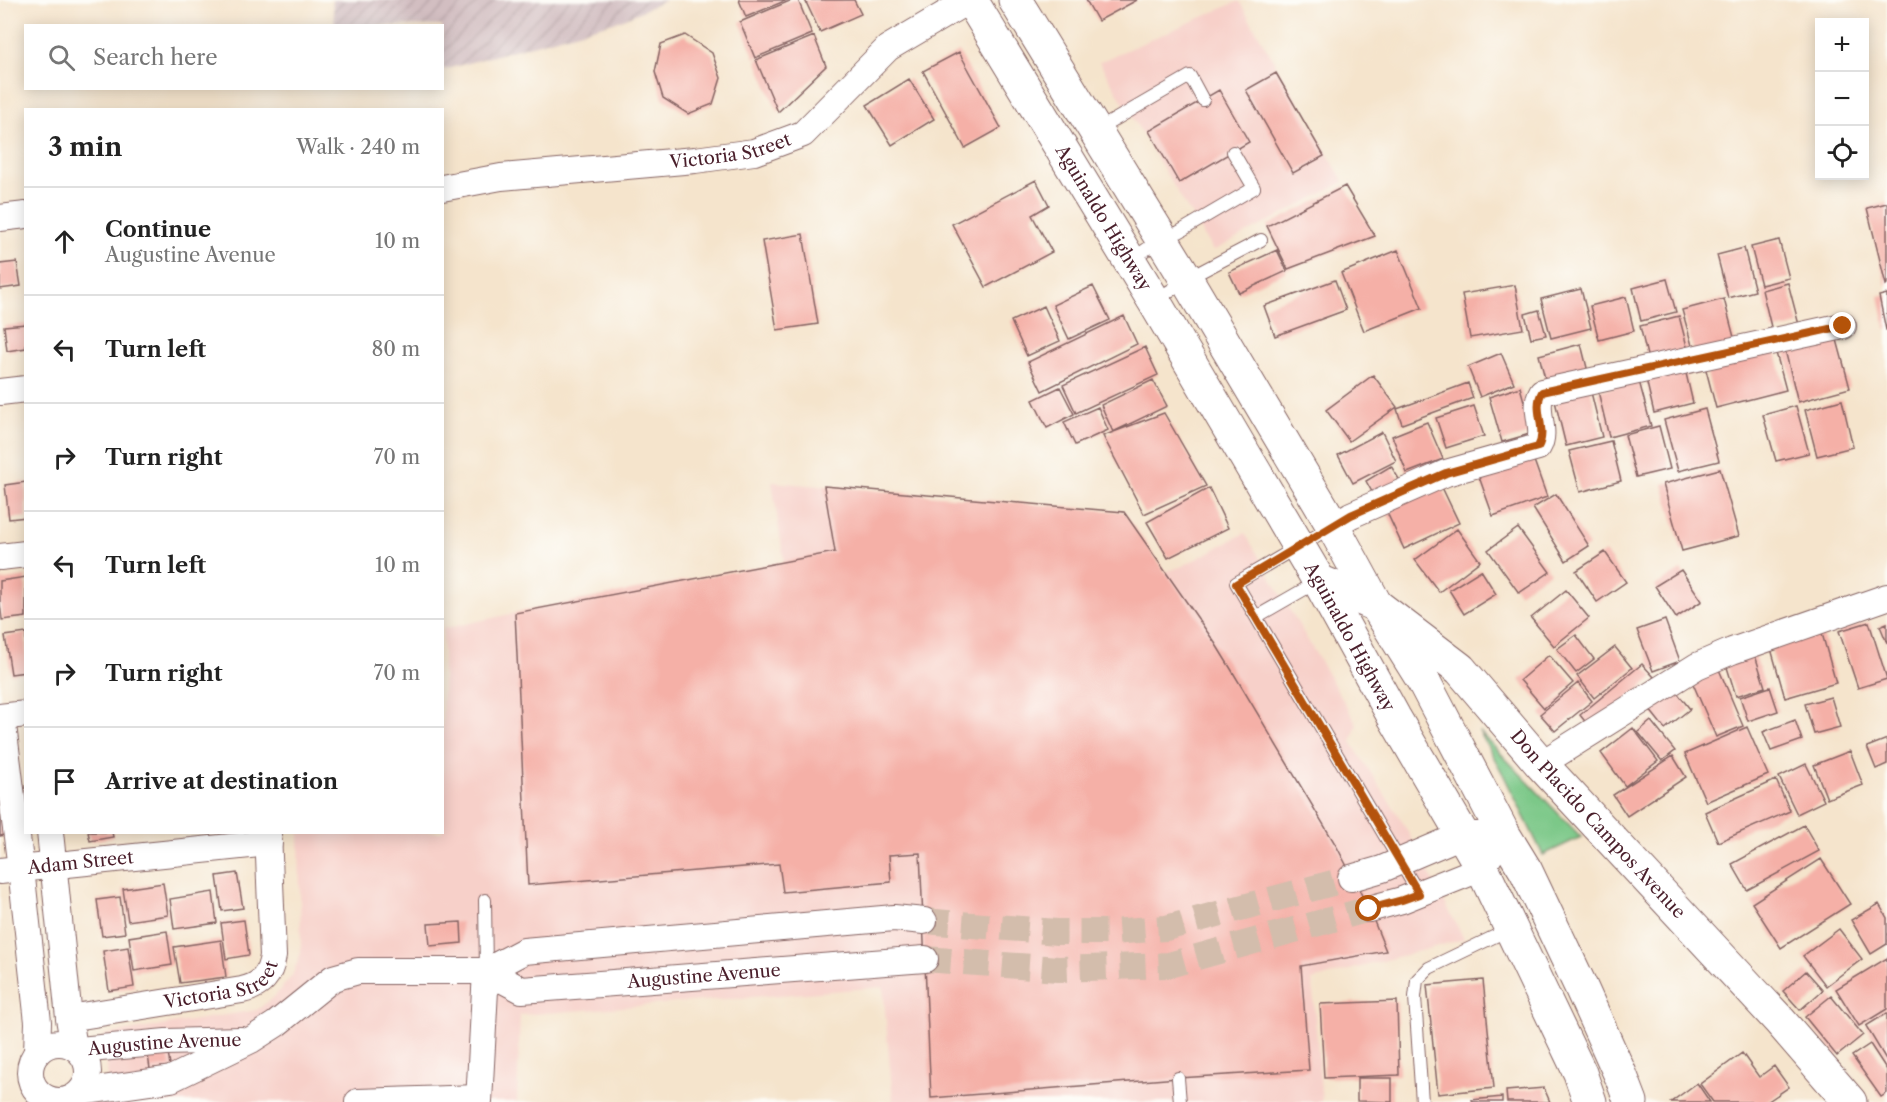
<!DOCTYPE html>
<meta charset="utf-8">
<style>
:root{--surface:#fff;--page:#f6f6f6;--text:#222;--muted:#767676;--line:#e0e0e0}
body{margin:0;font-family:"Libre Caslon Text",serif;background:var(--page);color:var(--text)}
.controls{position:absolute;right:18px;top:18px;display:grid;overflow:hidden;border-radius:0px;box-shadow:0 3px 15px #0003}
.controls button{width:54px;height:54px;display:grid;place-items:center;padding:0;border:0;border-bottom:2px solid var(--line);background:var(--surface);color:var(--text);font:30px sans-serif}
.stop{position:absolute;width:18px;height:18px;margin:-14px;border:4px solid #b45309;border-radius:50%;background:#fff}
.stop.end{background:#b45309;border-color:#fff;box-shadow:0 2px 6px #0008}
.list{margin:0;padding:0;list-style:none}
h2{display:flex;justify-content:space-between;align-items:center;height:78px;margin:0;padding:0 24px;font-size:26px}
h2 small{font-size:20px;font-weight:400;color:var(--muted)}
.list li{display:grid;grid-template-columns:39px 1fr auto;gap:18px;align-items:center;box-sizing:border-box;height:108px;padding:0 24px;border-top:2px solid var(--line)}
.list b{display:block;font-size:22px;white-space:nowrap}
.list p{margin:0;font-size:20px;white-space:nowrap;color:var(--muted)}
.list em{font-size:20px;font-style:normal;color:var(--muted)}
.icon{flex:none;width:33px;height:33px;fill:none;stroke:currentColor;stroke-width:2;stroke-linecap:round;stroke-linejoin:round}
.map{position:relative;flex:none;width:1887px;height:1102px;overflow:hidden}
.search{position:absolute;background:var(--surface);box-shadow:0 3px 15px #0003;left:24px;top:24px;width:420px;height:66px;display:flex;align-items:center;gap:15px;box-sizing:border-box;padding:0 21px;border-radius:0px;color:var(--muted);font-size:22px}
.panel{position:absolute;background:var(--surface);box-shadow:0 3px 15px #0003;left:24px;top:108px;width:420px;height:726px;border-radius:0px}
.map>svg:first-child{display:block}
.built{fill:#f7d0c9}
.industrial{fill:url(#industrial-furrows)}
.park{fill:#7bc888;stroke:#62745a;stroke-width:1.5}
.building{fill:#f5b0a7}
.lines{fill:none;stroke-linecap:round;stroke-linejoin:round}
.minor-tunnel{stroke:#d3bdac;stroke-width:26;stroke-dasharray:26 13;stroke-linecap:butt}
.service-casing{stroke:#866463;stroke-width:14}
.minor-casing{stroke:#866463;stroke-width:28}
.secondary-casing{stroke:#866463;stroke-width:35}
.trunk-casing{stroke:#866463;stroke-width:35}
.service{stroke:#fff;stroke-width:12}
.minor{stroke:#fff;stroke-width:26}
.secondary{stroke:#fff;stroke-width:33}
.trunk{stroke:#fff;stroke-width:33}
.route{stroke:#b45309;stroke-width:8}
.labels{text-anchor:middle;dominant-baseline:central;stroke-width:5;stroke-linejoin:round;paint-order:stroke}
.street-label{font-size:18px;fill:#4a1f2b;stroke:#fdfcf7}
</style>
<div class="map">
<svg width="1887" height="1102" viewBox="0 0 1887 1102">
<defs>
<pattern id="industrial-furrows" width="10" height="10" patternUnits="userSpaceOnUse" patternTransform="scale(1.5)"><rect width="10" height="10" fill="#d2bec1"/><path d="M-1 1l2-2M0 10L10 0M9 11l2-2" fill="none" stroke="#b6a3a6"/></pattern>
</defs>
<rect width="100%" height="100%" fill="#fdfcf7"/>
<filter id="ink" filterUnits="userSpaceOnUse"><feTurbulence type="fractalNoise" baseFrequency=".0167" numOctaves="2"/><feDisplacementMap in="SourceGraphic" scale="12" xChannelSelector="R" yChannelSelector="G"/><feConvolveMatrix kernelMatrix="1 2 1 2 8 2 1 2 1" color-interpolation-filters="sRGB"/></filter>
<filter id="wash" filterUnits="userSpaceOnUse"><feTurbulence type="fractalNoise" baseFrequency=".008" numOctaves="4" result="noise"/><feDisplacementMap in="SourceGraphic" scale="24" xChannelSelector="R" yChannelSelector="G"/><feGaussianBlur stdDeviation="1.35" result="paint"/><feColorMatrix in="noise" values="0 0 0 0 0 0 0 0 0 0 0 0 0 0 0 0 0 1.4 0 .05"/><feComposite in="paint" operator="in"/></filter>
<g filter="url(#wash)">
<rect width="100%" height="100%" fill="#f5e4cc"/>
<path class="built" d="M1239,1l105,181 -131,69 -114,-189z
M772,482l352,30 41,60 18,-6 62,-33 112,191 -6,18 51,79 62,118 -152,41 10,122h-429l-10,-115 -363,28 -3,87h-409l2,-3 -6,-64 153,-25 17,-13 18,-21 9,-23 -2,-120 143,-1 1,-203 72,-16 269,-51z"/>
<path class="industrial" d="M332,0h334l-45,20 -178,50 -1,-44 -107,-1z"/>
<path class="park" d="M1479,731l102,106 -38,18 -40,-81z"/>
<g id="blocks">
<path class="building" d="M739,0h48l-41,17z
M792,0h6l14,34 -57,24 -15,-36z
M805,0h49l7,14 -41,18z
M1086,0h51l-39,21z
M685,35l27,18 9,25 -8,26 -25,10 -25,-16 -8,-26 6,-28z
M814,36l12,30 -48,46 -22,-52z
M959,52l42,76 -36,20 -42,-77z
M1276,73l48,83 -31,17 -47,-83z
M909,79l25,40 -42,26 -25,-40z
M1219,90l30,52 -70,41 -30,-52z
M1036,180l13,25 -17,10 20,37 -66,35 -34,-63z
M1345,186l30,50 -87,33 -21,-43z
M1887,203v81l-1,1 -19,-77z
M803,234l15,90 -41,6 -15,-89z
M1779,240l10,38 -28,7 -10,-38z
M1744,248l11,43 -27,7 -11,-43z
M1277,250l10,21 -48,22 -10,-21z
M1398,250l24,58 -58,23 -23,-58z
M17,262l4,24 -21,3v-25z
M1667,279l9,33 -35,9 -8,-33z
M1335,280l11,30 -71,26 -11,-30z
M1788,283l11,42 -27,6 -10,-41z
M1515,285l8,44 -53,9 -8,-44z
M1093,286l17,34 -41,19 -16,-34z
M1581,289l10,39 -40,10 -10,-39z
M1887,294v36h-1l-7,-34z
M1626,297l8,34 -35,9 -9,-34z
M1724,299l12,46 -41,11 -13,-46z
M1044,306l16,35 -33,15 -16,-35z
M1539,310l7,25 -15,3 -6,-24z
M1124,316l13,28 -95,47 -14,-29z
M1679,316l11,42 -40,10 -10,-42z
M26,324v24l-19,3 -3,-25z
M1836,336l14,52 -52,14 -13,-52z
M1581,344l8,32 -42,10 -8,-31z
M1145,347l13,28 -82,38 -13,-28z
M1775,349l11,41 -70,18 -11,-42z
M1501,353l13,30 -34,14 -12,-30z
M1685,369l8,34 -39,10 -8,-34z
M1373,375l24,32 -48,34 -23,-31z
M1153,380l14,26 -54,26 -12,-27z
M1639,381l12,45 -42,11 -11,-46z
M1468,383l5,15 -71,26 -5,-15z
M1060,387l14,27 -27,14 -14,-28z
M1520,387l13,46 -31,9 -13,-45z
M1590,388l12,49 -36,9 -12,-49z
M1842,400l11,47 -36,9 -12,-46z
M1474,406l10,30 -38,12 -10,-30z
M1796,406l13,47 -33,8 -13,-46z
M1098,407l10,23 -33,15 -11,-23z
M1705,409l14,52 -41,10 -14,-51z
M1164,413l42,73 -62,28 -41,-78z
M1427,422l16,37 -36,14 -15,-37z
M1659,426l11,43 -34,8 -11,-42z
M1382,432l14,29 -43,22 -15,-28z
M1611,441l10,40 -41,11 -11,-41z
M1532,455l15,42 -54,19 -15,-42z
M1391,466l11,18 -26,15 -10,-18z
M1720,469l19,67 -57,15 -19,-67z
M1439,481l20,42 -55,26 -20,-43z
M26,482v35l-17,2 -4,-34z
M824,486l300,26 91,131 16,26 106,178 32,62 17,42 -85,15 8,104 -131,8 -247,20 -11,-245 -31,2 2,27 -108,10 -4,-28 -251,21 -13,-272 320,-61z
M1209,488l19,40 -60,30 -21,-36z
M1556,494l33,52 -23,15 -33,-53z
M1518,528l32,44 -31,21 -31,-43z
M1457,529l23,32 -41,31 -24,-32z
M1605,552l21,30 -29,20 -21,-31z
M1481,570l15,24 -32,20 -15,-24z
M1681,570l21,31 -26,17 -21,-32z
M26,577v40l-24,3 -2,-17v-22z
M1566,590l23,28 -35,28 -23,-28z
M1665,620l15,41 -27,10 -16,-41z
M1869,622l18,57 -29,9 -19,-57z
M1887,623v20l-7,-17z
M1821,630l15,53 -51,15 -15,-53z
M26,633v39l-15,2 -6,-38z
M1576,635l18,24 -18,14 -19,-24z
M1615,647l17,21 -38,30 -17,-22z
M1549,655l24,28 -29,25 -24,-28z
M1755,655l10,32 -29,9 -10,-32z
M1642,664l12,13 -63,52 -11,-14z
M1718,667l25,59 -27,11 -25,-58z
M1578,683l14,18 -37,30 -15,-17z
M1770,687l8,24 -30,10 -8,-24z
M1675,690l15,19 -25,20 -15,-19z
M1831,697l9,30 -26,7 -9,-30z
M1795,720l7,20 -31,11 -8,-19z
M1651,721l24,30 -13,10 -24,-29z
M1747,727l21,48 -62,27 -21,-48z
M1633,728l25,33 -33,25 -24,-33z
M1887,739v25l-11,5 -9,-22z
M1850,751l13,34 -36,14 -13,-34z
M1673,756l13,21 -59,39 -14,-21z
M1806,764l18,37 -27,13 -18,-37z
M1776,780l14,31 -72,31 -13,-30z
M0,813h1l4,22 -5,1z
M1804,825l15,26 -72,39 -15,-26z
M88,832h24l1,5 -23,4z
M1821,859l29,45 -69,44 -29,-45z
M237,873l6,35 -21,3 -5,-35z
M163,883l5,32 -40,6 -5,-32z
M213,892l4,31 -43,6 -4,-30z
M120,897l5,36 -23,3 -5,-36z
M1879,904l8,14v26l-16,10 -20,-34z
M244,920l5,35 -23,4 -5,-36z
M461,922l1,21 -32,3 -2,-22z
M1839,929l23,30 -36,27 -23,-30z
M167,931l5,34 -38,6 -5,-34z
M221,940l5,37 -46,6 -6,-36z
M128,947l6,40 -25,4 -6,-40z
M1887,958v51l-28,17 -23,-37z
M1806,971l17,19 -23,20 -17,-19z
M1483,980l11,108 -56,6 -11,-109z
M1831,996l32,39 -26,21 -32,-39z
M1397,1001l2,74 -75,3 -4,-74z
M1887,1013v48l-21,-35z
M1870,1044l17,26v23l-6,4 -29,-41z
M168,1052l2,14 -20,3 -2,-14z
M1742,1053l17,24 15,-11 15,21 -22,15h-54l-13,-18z
M1357,1078h35v24l-35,-1z
M1697,1083l13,19h-39z
M1544,1088l6,14h-43l-1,-11z
M1502,1097v5h-29l-1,-2z"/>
</g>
</g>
<g filter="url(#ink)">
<use href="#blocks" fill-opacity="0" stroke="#866463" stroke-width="1.5"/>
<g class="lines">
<path class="minor-tunnel" d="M924,921l133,11h54l55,-4 185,-50
M925,959l133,10 111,-4 200,-56"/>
<defs>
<path id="service" d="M1097,130l93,-54 13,24
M1131,260l30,-21 18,-7 75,-44 -21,-36
M1155,300l47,-29 59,-31
M1333,526l-97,57 183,311
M1256,617l61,-35
M485,900l1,71
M1178,1078l2,24
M1422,1102l-7,-105 2,-17 12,-12 81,-39"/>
<g id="minor">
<path id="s1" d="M442,188l59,-11 194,-17 59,-8 49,-18 85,-86 81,-48"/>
<path d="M0,218l26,-3"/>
<path d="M0,392l26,-3"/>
<path d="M1333,526l18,-11 95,-42 92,-26c10,-17 -6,-38 4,-55l301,-66"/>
<path d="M0,557l26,-3"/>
<path d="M0,717l26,-3"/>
<path d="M2,717l19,152 17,153 -1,31"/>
<path d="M1541,764l156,-98 35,-15 155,-54"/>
<path d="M50,832l19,186 5,29"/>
<path id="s2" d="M0,871l269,-28"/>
<path d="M1351,878l31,-9 80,-34h42"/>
<path d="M1369,909l33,-9 80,-32 10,-16"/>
<path d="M486,971l38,-20 370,-33 30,3"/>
<path id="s3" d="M69,1018l173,-28c19,-4 28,-14 31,-34l-5,-124"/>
<circle cx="59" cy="1072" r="29"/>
<path id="s4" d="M79,1050l87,-8 75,-2"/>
<path id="s5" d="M81,1092l90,-13 80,-39 25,-16 57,-46 25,-7h128l36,19 403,-31"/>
<path d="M358,1102l121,-4"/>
<path d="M479,1102l7,-131"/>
</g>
<g id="secondary">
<path id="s6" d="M1319,581l57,24 84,64 81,95 238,256 71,82"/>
</g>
<g id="trunk">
<path id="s7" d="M971,0l183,301 165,280 75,136 88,151 98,205 10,29"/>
<path d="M1015,0l172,280 146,246 43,79 48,77 80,153 22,36 54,114 41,91 10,26"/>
</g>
</defs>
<use href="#service" class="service-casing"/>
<use href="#minor" class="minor-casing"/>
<use href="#secondary" class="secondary-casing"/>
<use href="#trunk" class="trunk-casing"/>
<use href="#service" class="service"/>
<use href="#minor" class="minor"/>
<use href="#secondary" class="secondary"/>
<use href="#trunk" class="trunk"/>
</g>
</g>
<g class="lines" filter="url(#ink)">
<path class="route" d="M1369,909l33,-9 17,-6 -183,-310 115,-69 95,-42 92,-26c10,-17 -6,-38 4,-55l301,-66"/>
</g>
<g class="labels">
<g class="street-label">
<text stroke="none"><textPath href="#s1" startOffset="291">Victoria Street</textPath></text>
<text stroke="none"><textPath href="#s7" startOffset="255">Aguinaldo Highway</textPath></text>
<text stroke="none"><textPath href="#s7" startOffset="741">Aguinaldo Highway</textPath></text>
<text stroke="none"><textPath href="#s6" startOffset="375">Don Placido Campos Avenue</textPath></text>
<text stroke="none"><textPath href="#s2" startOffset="81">Adam Street</textPath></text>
<text stroke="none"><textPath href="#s5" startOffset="660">Augustine Avenue</textPath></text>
<text stroke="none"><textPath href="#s3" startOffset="158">Victoria Street</textPath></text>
<text stroke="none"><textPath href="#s4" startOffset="86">Augustine Avenue</textPath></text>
</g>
</g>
</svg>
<div class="controls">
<button>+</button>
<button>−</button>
<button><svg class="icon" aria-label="locate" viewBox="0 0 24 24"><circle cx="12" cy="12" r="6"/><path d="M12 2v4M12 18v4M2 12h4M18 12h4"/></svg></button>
</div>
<div class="stop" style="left:1369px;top:909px"></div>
<div class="stop end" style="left:1843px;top:326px"></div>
<div class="search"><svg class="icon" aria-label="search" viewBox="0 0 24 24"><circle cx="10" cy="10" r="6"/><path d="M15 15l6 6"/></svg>Search here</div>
<section class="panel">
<h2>3 min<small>Walk · 240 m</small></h2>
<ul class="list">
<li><svg class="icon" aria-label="ahead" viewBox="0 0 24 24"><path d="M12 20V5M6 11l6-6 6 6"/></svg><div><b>Continue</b><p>Augustine Avenue</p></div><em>10 m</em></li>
<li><svg class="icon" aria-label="left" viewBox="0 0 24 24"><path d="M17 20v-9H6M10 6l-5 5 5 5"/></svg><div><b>Turn left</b></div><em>80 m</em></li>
<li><svg class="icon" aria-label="right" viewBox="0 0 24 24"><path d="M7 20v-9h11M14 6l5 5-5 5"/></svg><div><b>Turn right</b></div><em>70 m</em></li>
<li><svg class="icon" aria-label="left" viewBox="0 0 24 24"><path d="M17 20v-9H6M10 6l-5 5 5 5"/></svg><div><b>Turn left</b></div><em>10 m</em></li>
<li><svg class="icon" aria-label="right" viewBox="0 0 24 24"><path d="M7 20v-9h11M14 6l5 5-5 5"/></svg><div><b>Turn right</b></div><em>70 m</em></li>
<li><svg class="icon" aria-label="arrive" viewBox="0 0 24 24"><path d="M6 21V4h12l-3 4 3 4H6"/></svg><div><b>Arrive at destination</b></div></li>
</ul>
</section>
</div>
